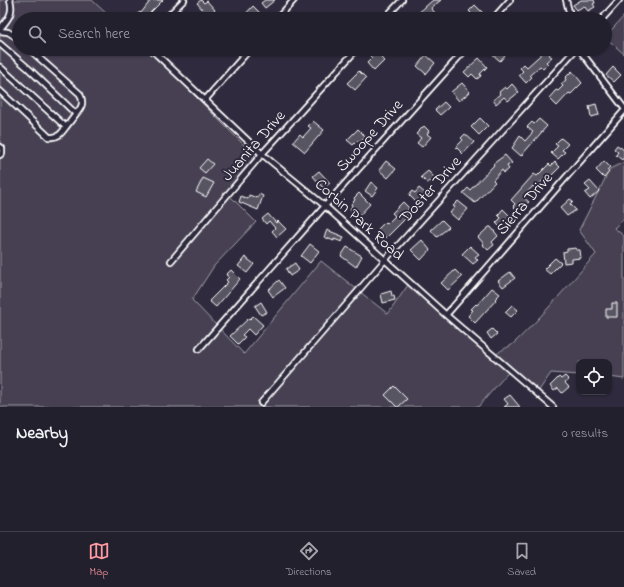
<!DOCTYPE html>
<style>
:root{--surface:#23202e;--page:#2f2d3a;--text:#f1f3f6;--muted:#a3a3aa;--line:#403e4a;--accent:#ff9aa2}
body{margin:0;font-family:"Indie Flower",sans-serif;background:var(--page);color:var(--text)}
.controls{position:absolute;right:12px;bottom:12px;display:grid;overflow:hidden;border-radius:8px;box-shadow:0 1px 3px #0004}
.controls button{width:36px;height:36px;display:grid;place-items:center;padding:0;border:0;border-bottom:1px solid var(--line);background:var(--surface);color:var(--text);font:20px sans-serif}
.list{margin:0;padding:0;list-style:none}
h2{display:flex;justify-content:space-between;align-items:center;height:52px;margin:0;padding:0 16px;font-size:17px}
h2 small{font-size:13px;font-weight:400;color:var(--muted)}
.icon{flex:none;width:22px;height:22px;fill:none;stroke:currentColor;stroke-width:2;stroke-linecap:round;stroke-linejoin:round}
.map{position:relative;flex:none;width:624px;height:407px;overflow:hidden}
.search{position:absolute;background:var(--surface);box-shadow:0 1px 3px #0004;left:12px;right:12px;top:12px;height:44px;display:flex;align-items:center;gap:10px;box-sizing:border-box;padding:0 14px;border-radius:22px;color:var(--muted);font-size:15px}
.sheet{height:124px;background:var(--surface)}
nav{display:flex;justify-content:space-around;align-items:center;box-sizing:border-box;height:56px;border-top:1px solid var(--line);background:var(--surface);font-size:11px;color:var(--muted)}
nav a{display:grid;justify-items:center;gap:2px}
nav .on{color:var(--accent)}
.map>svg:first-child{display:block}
.green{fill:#464152;stroke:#a2a0a8}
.building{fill:#595564;stroke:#fff}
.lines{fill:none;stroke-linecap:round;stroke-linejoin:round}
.minor-casing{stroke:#fff;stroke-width:8}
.minor{stroke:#2f2a3d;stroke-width:4.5}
.labels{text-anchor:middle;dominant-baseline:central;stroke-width:4;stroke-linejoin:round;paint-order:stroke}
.street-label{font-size:16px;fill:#fff;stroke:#2f2a3d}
</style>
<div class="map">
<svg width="624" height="407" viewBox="0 0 624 407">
<rect width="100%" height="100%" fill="#2f2a3d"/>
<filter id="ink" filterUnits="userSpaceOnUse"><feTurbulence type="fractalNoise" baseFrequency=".025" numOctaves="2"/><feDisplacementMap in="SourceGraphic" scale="8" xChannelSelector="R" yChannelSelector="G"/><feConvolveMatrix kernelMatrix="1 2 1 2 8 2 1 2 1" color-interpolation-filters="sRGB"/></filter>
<g filter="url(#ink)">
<path class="green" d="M0,0h92l20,19h-93v30h126l25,22 85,85 -29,36 30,30 -42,44 -22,34 52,54 77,-93 67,53 22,-32 86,73c6,-7 13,-7 18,-12 29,-27 55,-59 82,-89l-17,-24 31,-61 14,-7v57l-10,9 10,8v143l-15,-2v-15h-30v13l-28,-2 -13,19 -26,-24 -34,39h-478z
M624,16v38l-19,-17z"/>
<path class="building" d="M151,0h12l-19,19h-6l-3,-3 5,-4 1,1z
M201,0l3,3 3,-2 8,9 -7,6 -11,-13z
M265,0h10l-10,8 -4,-5z
M433,0h8l-10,8 4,5 -8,6h-8l-3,-4z
M581,0h13l1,3 -2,1 2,3 -7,4 -4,-5 -7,4 -4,-5z
M475,5l8,8 -6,6h-6l-3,-3 3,-3 -2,-2z
M253,6l10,10 -4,3h-18z
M377,49h13l-9,9 3,3 -10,10 -7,-8 5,-5 -2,-2z
M495,49h4l6,6 -5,6 -9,-8z
M547,49h8l-6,6 3,2 -6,5 2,2 -5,5 -3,-3 -10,9 2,2 -6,6 -7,-8 4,-4 -3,-3 4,-4 3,3z
M426,55l9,8 -9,11 -9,-8z
M479,58l8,9 -7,7 1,2 -4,3 -5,-5 -3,3 -5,-5z
M613,67l8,8 -7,7 -8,-7z
M359,71l7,7 -11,12 -8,-7z
M572,71l10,12 -11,11 -2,-1 -12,13 -8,-8 7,-8 2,1 5,-5 -2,-2 5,-4 -1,-2z
M462,83l8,9 -11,9 -8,-9z
M512,84l7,8 -11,9 -4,-4 -8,7 -3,-4 7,-6 -1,-2 6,-5 2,2z
M444,102l5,5 -9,8 -5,-5z
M596,104l3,11 -8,2 -2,-11z
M480,118l8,8 -9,9 -8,-8z
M539,119l8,7 -26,30 -9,-8 8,-12 5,5 8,-9 -6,-5 5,-5 2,2z
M313,121l11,9 -19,22 -12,-10 7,-8 3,3 8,-9 -3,-2z
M424,126l5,5 -2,3 4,3 -9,10 -5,-4 4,-5 -5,-4z
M358,129l8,8 -6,5 -2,-2 -5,5 -6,-5z
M465,134l9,8 -11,12 -7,-7 7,-7 -2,-2z
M561,138l7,6 -6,6 3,2 -7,7 -7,-6 7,-7 -3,-2z
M617,145l7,5v7l-2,3 -6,-5 2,-3 -4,-3z
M505,155l7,8 -5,3 2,3 -5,4 -2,-3 -9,10 2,2 -20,21 -12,-10 5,-5 2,2 24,-25 -1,-1z
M207,159l6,5 -8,9 -6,-5z
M386,161l10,8 -8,9 -9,-8z
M604,161l6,6 -3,3 2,2 -5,6 -8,-8z
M555,162l5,5 -13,13 -2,-2 -10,11 -2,-3 -10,11 6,5 -11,9 -5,-5 2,-2 -4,-4 23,-26 3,2 12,-12 2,2z
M319,171l11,12 -7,5 -10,-12z
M428,171l8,8 -4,4 -2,-2 -3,2 -6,-6z
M203,178l11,5 -8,14 -10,-5z
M590,181l9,10 -9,8 -5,-6 5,-3 -5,-5z
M371,182l7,6 -6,8 -7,-5z
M419,188l7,6 -3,4 -3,-1 -4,5 -7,-7 3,-4 3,2z
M359,193l11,11 -12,13 -8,-8 2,-3 -1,-2 4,-4 -1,-2z
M259,194l4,2 -5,14 -19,-8 2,-6 7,3 1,-4 8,3z
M570,199l3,2 -3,3 6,6 -9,6 -7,-8z
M458,201l10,8 -10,11 -8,-7 5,-6 -2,-1z
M403,202l6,6 -4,5 3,3 -22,22 -8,-9 7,-7 2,2 8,-8 -3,-3z
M503,209l11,11 -11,10 -7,-7 5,-5 -3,-3z
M268,214l8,9 2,-2 8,8 -9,8 -5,-6 3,-3 -6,-7 -3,3 -4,-5z
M442,220l7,7 -12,10 -6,-7z
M489,227h2l7,9 -6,6 2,3 -6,5 -5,-5 1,-1 -6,-7z
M327,230l17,7 -2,5 -8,-3v2l-10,-4z
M422,240l8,10 -9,10 -10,-10z
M310,244l9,7 -9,12 -9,-7z
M470,246l9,8 -4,3 3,3 -5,4 -11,-10z
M347,247l15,9 -6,11 -15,-11z
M576,248v2h4l1,8 -9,1v3l-8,1 -1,-11 4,-1v-2z
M245,257l9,7 -7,9 -9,-7z
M555,258l6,5 -11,11 -6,-5z
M295,263l4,7 -9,6 -4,-7z
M231,270l9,9 -24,28 -7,-6 19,-19 -2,-2 3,-3 -3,-2z
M455,270l7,7 -14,13 -7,-7z
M510,272l5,6 -12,9 -5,-6z
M279,280l6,8 -12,9 -5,-7z
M492,288l8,6 -5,5 1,1 -21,23 -7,-7 5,-6 -2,-1 5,-5 1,1z
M391,291l1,5h2l1,4 -12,3 -2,-9z
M261,302l6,10 -6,3 -6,-9z
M612,303h5v14h-11v-8h6z
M512,305l6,5 -7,7 -6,-5z
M253,316l10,9 -9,10 -6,-6 -6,6 3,2 -7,7 -8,-8 19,-18 1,1z
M492,329l5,5 -6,5 -4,-6z
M565,376l4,4 -4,3 4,4 -7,6 -4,-5 -4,3 -4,-5 9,-9 2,2z
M394,386l13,13 -9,8h-1l-12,-12z
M510,395l10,12h-16l4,-3 -4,-5z"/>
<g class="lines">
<defs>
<path id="minor" d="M566,0l5,19
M165,19l19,-19
M277,19l17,-19
M384,19l18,-19
M493,19l17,-19
M602,19l17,-19
M0,29c8,-10 14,-16 10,-29
M0,31l8,1 11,7
M0,44l29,25 47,45 -10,13 -66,-60
M29,49l51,45c4,9 2,13 -4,20
M151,49l111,105 63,52 121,109 107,92
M579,49l45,59
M0,91l49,46c9,1 12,-3 17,-10
M205,100l45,-51
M0,147l2,1v5l-2,2
M171,261l91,-107 95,-105
M446,315l178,-204
M199,349l126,-143 141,-157
M261,403l124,-143 191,-211"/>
</defs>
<use href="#minor" class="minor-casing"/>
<use href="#minor" class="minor"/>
</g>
</g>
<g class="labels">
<g class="street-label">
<text transform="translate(370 136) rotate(-48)">Swoope Drive</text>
<text transform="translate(254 146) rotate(-49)">Juanita Drive</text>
<text transform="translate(431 190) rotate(-48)">Doster Drive</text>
<text transform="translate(525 204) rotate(-49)">Sierra Drive</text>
<text transform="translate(359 220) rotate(42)">Corbin Park Road</text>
</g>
</g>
</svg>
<div class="controls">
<button><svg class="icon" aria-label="locate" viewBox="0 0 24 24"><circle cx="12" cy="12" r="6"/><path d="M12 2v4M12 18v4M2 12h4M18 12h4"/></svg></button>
</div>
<div class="search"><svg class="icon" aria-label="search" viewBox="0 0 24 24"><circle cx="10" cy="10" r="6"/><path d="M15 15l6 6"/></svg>Search here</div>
</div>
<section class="sheet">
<h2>Nearby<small>0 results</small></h2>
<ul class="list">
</ul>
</section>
<nav>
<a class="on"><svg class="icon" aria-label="map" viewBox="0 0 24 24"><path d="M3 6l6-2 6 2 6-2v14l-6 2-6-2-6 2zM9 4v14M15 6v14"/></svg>Map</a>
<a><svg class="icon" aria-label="directions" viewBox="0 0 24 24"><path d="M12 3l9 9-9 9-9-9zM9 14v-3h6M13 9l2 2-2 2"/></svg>Directions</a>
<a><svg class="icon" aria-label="saved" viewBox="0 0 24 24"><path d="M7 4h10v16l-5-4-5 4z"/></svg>Saved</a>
</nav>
